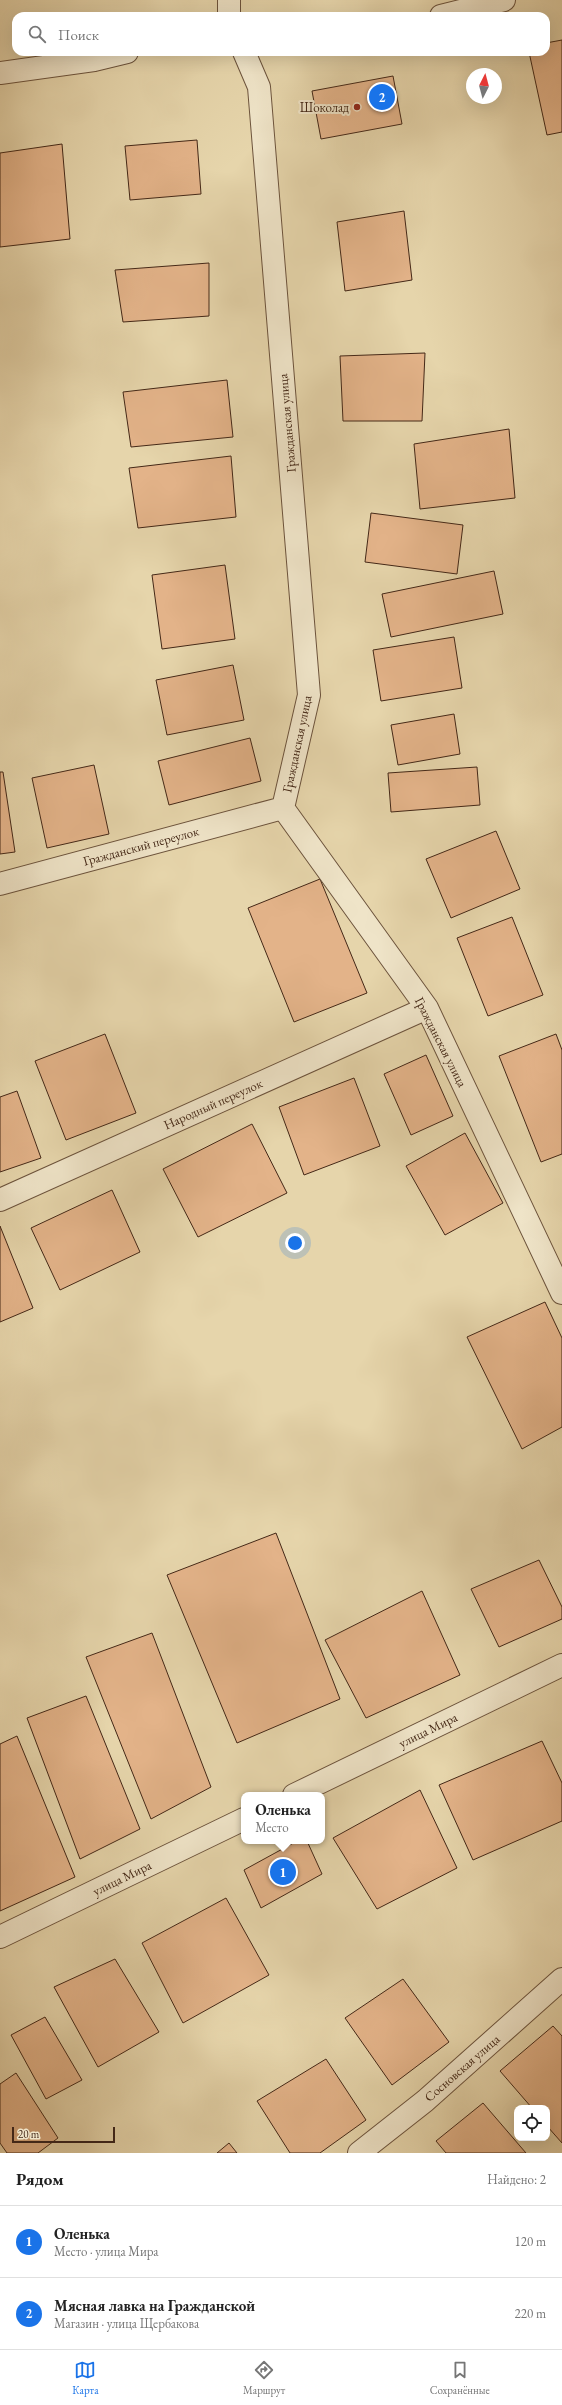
<!DOCTYPE html>
<html lang="ru">
<meta charset="utf-8">
<style>
:root{--surface:#fff;--page:#f2f2f2;--text:#222;--muted:#767676;--line:#e0e0e0;--accent:#1a73e8}
body{margin:0;font-family:"EB Garamond",serif;background:var(--page);color:var(--text)}
.controls{position:absolute;right:12px;bottom:12px;display:grid;overflow:hidden;border-radius:8px;box-shadow:0 4px 16px #0002}
.controls button{width:36px;height:36px;display:grid;place-items:center;padding:0;border:0;border-bottom:1px solid var(--line);background:var(--surface);color:var(--text);font:20px sans-serif}
.compass{position:absolute;left:466px;top:68px;width:36px;height:36px;border-radius:50%;background:var(--surface);box-shadow:0 4px 16px #0002;rotate:6deg}
.scale{position:absolute;left:12px;bottom:10px;width:103px;box-sizing:border-box;padding-left:4px;border:2px solid #442817;border-top:0;font-size:11px;line-height:14px;white-space:nowrap;color:#442817;-webkit-text-stroke:3px #efe4c8;paint-order:stroke}
.you{position:absolute;left:295px;top:1243px;width:14px;height:14px;margin:-10px;border:3px solid #fff;border-radius:50%;background:#1a73e8;box-shadow:0 0 0 6px #1a73e833}
.badge{display:grid;place-items:center;width:26px;height:26px;border-radius:50%;background:var(--accent);color:#fff;font-size:13px;font-weight:700}
.pin{position:absolute;translate:-50% -50%;border:2px solid #fff;box-shadow:0 1px 4px #0006}
.popup{position:absolute;left:241px;top:1792px;width:84px;height:52px;box-sizing:border-box;display:grid;place-content:center;border-radius:8px;background:var(--surface);filter:drop-shadow(0 1px 3px #0005);font-size:13px;white-space:nowrap;color:var(--muted)}
.popup b{font-size:15px;color:var(--text)}
.popup::after{content:'';position:absolute;left:50%;top:100%;margin-left:-8px;border:8px solid transparent;border-top-color:var(--surface)}
.list{margin:0;padding:0;list-style:none}
h2{display:flex;justify-content:space-between;align-items:center;height:52px;margin:0;padding:0 16px;font-size:17px}
h2 small{font-size:13px;font-weight:400;color:var(--muted)}
.list li{display:grid;grid-template-columns:26px 1fr auto;gap:12px;align-items:center;box-sizing:border-box;height:72px;padding:0 16px;border-top:1px solid var(--line)}
.list b{display:block;font-size:15px;white-space:nowrap}
.list p{margin:0;font-size:13px;white-space:nowrap;color:var(--muted)}
.list em{font-size:13px;font-style:normal;color:var(--muted)}
.icon{flex:none;width:22px;height:22px;fill:none;stroke:currentColor;stroke-width:2;stroke-linecap:round;stroke-linejoin:round}
.map{position:relative;flex:none;width:562px;height:2153px;overflow:hidden}
.search{position:absolute;background:var(--surface);box-shadow:0 4px 16px #0002;left:12px;right:12px;top:12px;height:44px;display:flex;align-items:center;gap:10px;box-sizing:border-box;padding:0 14px;border-radius:12px;color:var(--muted);font-size:15px}
.sheet{height:196px;background:var(--surface)}
nav{display:flex;justify-content:space-around;align-items:center;box-sizing:border-box;height:56px;border-top:1px solid var(--line);background:var(--surface);font-size:11px;color:var(--muted)}
nav a{display:grid;justify-items:center;gap:2px}
nav .on{color:var(--accent)}
.map>svg:first-child{display:block}
.building{fill:#e3b389;stroke:#442817}
.lines{fill:none;stroke-linecap:round;stroke-linejoin:round}
.minor-casing{stroke:#6c533c;stroke-width:24}
.minor{stroke:#efe4c8;stroke-width:22}
.poi-dot{fill:#8f2418;stroke:#efe4c8;stroke-width:1.5}
.labels{text-anchor:middle;dominant-baseline:central;stroke-width:4;stroke-linejoin:round;paint-order:stroke}
.poi-label{font-size:13px;fill:#442817;stroke:#efe4c8;text-anchor:end}
.street-label{font-size:13px;fill:#442817;stroke:#efe4c8}
</style>
<div class="map">
<svg width="562" height="2153" viewBox="0 0 562 2153">
<rect width="100%" height="100%" fill="#e6d5ab"/>
<filter id="stains"><feTurbulence type="fractalNoise" baseFrequency=".005" numOctaves="4"/><feColorMatrix values="0 0 0 0 .2 0 0 0 0 .09 0 0 0 0 .02 0 0 0 .5 -.17"/></filter>
<radialGradient id="worn" r=".72"><stop offset=".6" stop-color="#630" stop-opacity="0"/><stop offset="1" stop-color="#630" stop-opacity=".3"/></radialGradient>
<path class="building" d="M562,40v92l-15,3 -18,-83h17v-9z
M393,76l9,48 -81,15 -9,-48z
M197,140l4,54 -71,6 -5,-54z
M62,144l8,95 -70,8v-94z
M404,211l8,69 -67,11 -8,-69z
M209,263v53l-86,6 -8,-52z
M425,353l-3,68h-79l-3,-65z
M227,380l6,57 -102,10 -8,-55z
M509,429l6,69 -95,11 -6,-65z
M231,456l5,61 -98,11 -9,-60z
M371,513l92,12 -6,49 -92,-12z
M225,565l10,74 -73,10 -10,-74z
M494,571l9,43 -112,23 -9,-43z
M454,637l8,51 -81,13 -8,-51z
M233,665l11,55 -77,15 -11,-55z
M454,714l6,40 -62,11 -7,-40z
M250,738l11,43 -92,24 -11,-44z
M94,765l15,69 -62,14 -15,-70z
M477,767l3,38 -89,7 -3,-39z
M0,772h3l12,80 -15,2z
M496,831l24,58 -69,29 -25,-59z
M320,879l47,114 -73,29 -46,-114z
M512,917l31,78 -55,21 -31,-78z
M105,1034l31,79 -70,27 -31,-79z
M556,1034l6,16v104l-21,8 -42,-106z
M426,1055l27,61 -42,19 -27,-61z
M354,1078l26,68 -76,29 -25,-68z
M17,1091l24,67 -41,14v-75z
M252,1124l35,69 -89,44 -35,-68z
M465,1133l38,70 -58,32 -39,-69z
M112,1190l28,62 -80,38 -29,-62z
M0,1226l33,82 -33,14z
M545,1302l17,36v89l-40,22 -55,-112z
M276,1533l64,166 -103,44 -70,-168z
M539,1560l23,47v12l-63,28 -28,-58z
M422,1591l38,84 -94,43 -41,-78z
M152,1633l59,154 -60,32 -65,-162z
M86,1696l54,133 -60,30 -53,-141z
M17,1736l58,141 -75,34v-167z
M542,1741l20,42v38l-89,39 -34,-75z
M420,1790l37,78 -80,41 -44,-71z
M297,1841h10l15,33 -61,34 -17,-38z
M226,1898l43,77 -86,48 -41,-80z
M115,1959l44,73 -61,35 -44,-80z
M403,1979l46,63 -57,43 -47,-67z
M45,2017l37,63 -36,19 -35,-64z
M553,2026l9,10v107l-15,-17v-18h-15l-32,-37z
M326,2059l40,61 -46,33h-30l-33,-52z
M16,2073l42,65 -20,15h-31l-7,-10v-59z
M483,2103l43,50h-80l-10,-12z
M229,2143l8,10h-20z"/>
<g class="lines">
<defs>
<path id="minor" d="M229,0v16
M441,16l63,-16
M244,52l15,35 50,608 -26,113 144,200 135,285
M0,73l94,-13 33,-8
M0,884l283,-76
M0,1200l427,-192
M294,1795l268,-130
M0,1937l244,-118
M359,2153l66,-52 137,-122"/>
</defs>
<use href="#minor" class="minor-casing"/>
<use href="#minor" class="minor"/>
</g>
<circle class="poi-dot" cx="357" cy="107" r="4"/>
<g class="labels">
<g class="poi-label">
<text x="349" y="107">Шоколад</text>
</g>
<g class="street-label">
<text transform="translate(287 423) rotate(-95)">Гражданская улица</text>
<text transform="translate(297 744) rotate(-78)">Гражданская улица</text>
<text transform="translate(141 846) rotate(-15)">Гражданский переулок</text>
<text transform="translate(441 1042) rotate(63)">Гражданская улица</text>
<text transform="translate(213 1104) rotate(-24)">Народный переулок</text>
<text transform="translate(428 1730) rotate(-26)">улица Мира</text>
<text transform="translate(122 1878) rotate(-26)">улица Мира</text>
<text transform="translate(462 2068) rotate(-41)">Сосновская улица</text>
</g>
</g>
<rect width="100%" height="100%" filter="url(#stains)"/>
<rect width="100%" height="100%" fill="url(#worn)"/>
</svg>
<div class="controls">
<button><svg class="icon" aria-label="locate" viewBox="0 0 24 24"><circle cx="12" cy="12" r="6"/><path d="M12 2v4M12 18v4M2 12h4M18 12h4"/></svg></button>
</div>
<svg class="compass" viewBox="-18 -18 36 36"><path d="M0-13l5 13h-10z" fill="#e53935"/><path d="M0 13l5-13h-10z" fill="#767676"/></svg>
<div class="scale">20 m</div>
<div class="you"></div>
<div class="pin badge" style="left:283px;top:1872px">1</div>
<div class="popup"><b>Оленька</b>Место</div>
<div class="pin badge" style="left:382px;top:97px">2</div>
<div class="search"><svg class="icon" aria-label="search" viewBox="0 0 24 24"><circle cx="10" cy="10" r="6"/><path d="M15 15l6 6"/></svg>Поиск</div>
</div>
<section class="sheet">
<h2>Рядом<small>Найдено: 2</small></h2>
<ul class="list">
<li><span class="badge">1</span><div><b>Оленька</b><p>Место · улица Мира</p></div><em>120 m</em></li>
<li><span class="badge">2</span><div><b>Мясная лавка на Гражданской</b><p>Магазин · улица Щербакова</p></div><em>220 m</em></li>
</ul>
</section>
<nav>
<a class="on"><svg class="icon" aria-label="map" viewBox="0 0 24 24"><path d="M3 6l6-2 6 2 6-2v14l-6 2-6-2-6 2zM9 4v14M15 6v14"/></svg>Карта</a>
<a><svg class="icon" aria-label="directions" viewBox="0 0 24 24"><path d="M12 3l9 9-9 9-9-9zM9 14v-3h6M13 9l2 2-2 2"/></svg>Маршрут</a>
<a><svg class="icon" aria-label="saved" viewBox="0 0 24 24"><path d="M7 4h10v16l-5-4-5 4z"/></svg>Сохранённые</a>
</nav>
